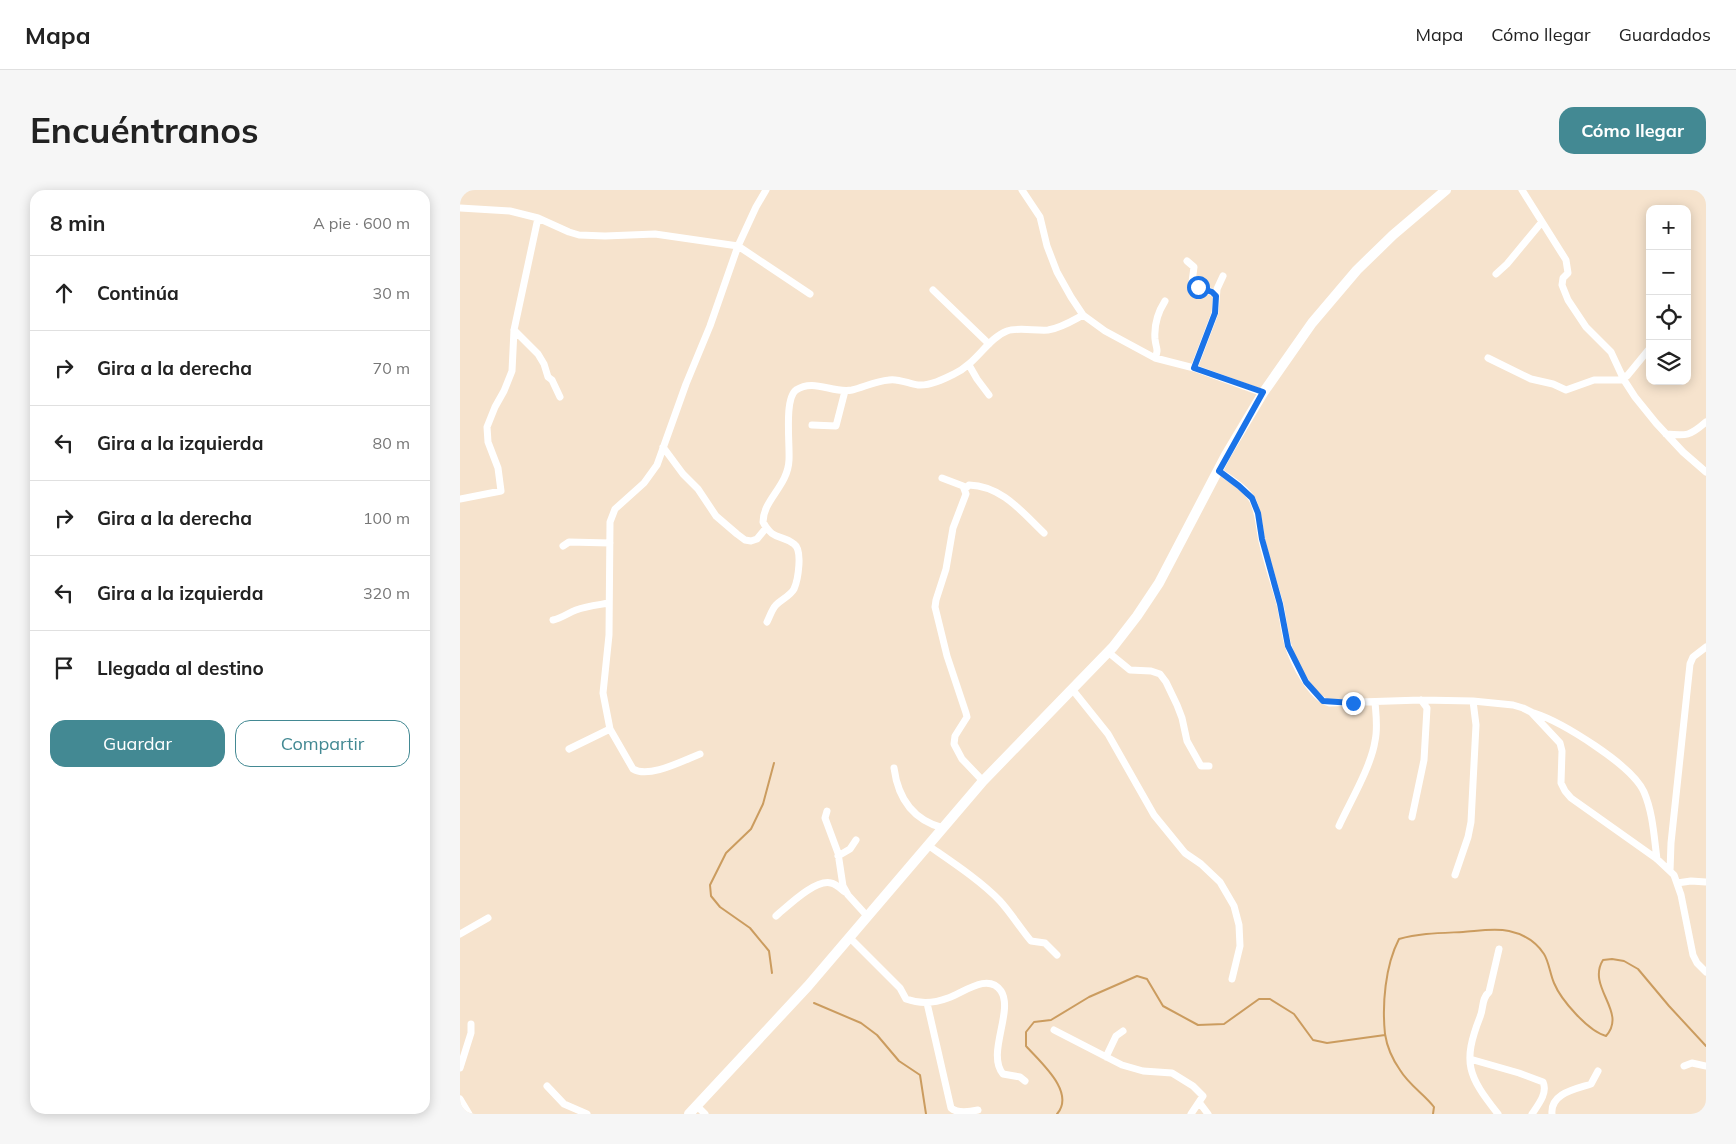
<!DOCTYPE html>
<html lang="es">
<meta charset="utf-8">
<style>
:root{--surface:#fff;--page:#f6f6f6;--text:#222;--muted:#767676;--line:#e0e0e0;--accent:#438993}
body{margin:0;font-family:Mulish,sans-serif;background:var(--page);color:var(--text)}
.controls{position:absolute;right:15px;top:15px;display:grid;overflow:hidden;border-radius:10px;box-shadow:0 2px 12px #0003}
.controls button{width:45px;height:45px;display:grid;place-items:center;padding:0;border:0;border-bottom:1px solid var(--line);background:var(--surface);color:var(--text);font:25px sans-serif}
.stop{position:absolute;width:15px;height:15px;margin:-11px;border:4px solid #1a73e8;border-radius:50%;background:#fff}
.stop.end{background:#1a73e8;border-color:#fff;box-shadow:0 1px 5px #0008}
.list{margin:0;padding:0;list-style:none}
h2{display:flex;justify-content:space-between;align-items:center;height:65px;margin:0;padding:0 20px;font-size:21px}
h2 small{font-size:16px;font-weight:400;color:var(--muted)}
.list li{display:grid;grid-template-columns:32px 1fr auto;gap:15px;align-items:center;box-sizing:border-box;height:75px;padding:0 20px;border-top:1px solid var(--line)}
.list b{display:block;font-size:19px;white-space:nowrap}
.list em{font-size:16px;font-style:normal;color:var(--muted)}
.actions{display:flex;gap:10px;padding:15px 20px}
.actions a{flex:1;padding:11px 0;border:1px solid var(--accent);border-radius:15px;text-align:center;font-size:18px;color:var(--accent)}
.actions .main{background:var(--accent);color:#fff}
.icon{flex:none;width:28px;height:28px;fill:none;stroke:currentColor;stroke-width:2;stroke-linecap:round;stroke-linejoin:round}
.map{position:relative;flex:none;width:1246px;height:924px;overflow:hidden;border-radius:15px}
header{display:flex;align-items:center;gap:30px;box-sizing:border-box;height:70px;padding:0 25px;background:var(--surface);border-bottom:1px solid var(--line)}
header strong{font-size:24px}
nav{display:flex;gap:28px;margin-inline-start:auto;font-size:18px}
.intro{display:flex;align-items:center;justify-content:space-between;box-sizing:border-box;height:120px;padding:0 30px}
h1{margin:0;font-size:35px}
.button{padding:12px 22px;border-radius:15px;background:var(--accent);color:#fff;font-size:18px;font-weight:700}
main{display:flex;gap:30px;padding:0 30px}
aside{flex:1;background:var(--surface);border-radius:15px;box-shadow:0 2px 12px #0003}
.map>svg:first-child{display:block}
.lines{fill:none;stroke-linecap:round;stroke-linejoin:round}
.stream{stroke:#cb9c5f;stroke-width:2}
.minor{stroke:#fff;stroke-width:7}
.secondary{stroke:#fff;stroke-width:10}
.route{stroke:#1a73e8;stroke-width:6}
</style>
<header>
<strong>Mapa</strong>
<nav><a>Mapa</a><a>Cómo llegar</a><a>Guardados</a></nav>
</header>
<div class="intro"><h1>Encuéntranos</h1><a class="button">Cómo llegar</a></div>
<main>
<aside>
<h2>8 min<small>A pie · 600 m</small></h2>
<ul class="list">
<li><svg class="icon" aria-label="ahead" viewBox="0 0 24 24"><path d="M12 20V5M6 11l6-6 6 6"/></svg><div><b>Continúa</b></div><em>30 m</em></li>
<li><svg class="icon" aria-label="right" viewBox="0 0 24 24"><path d="M7 20v-9h11M14 6l5 5-5 5"/></svg><div><b>Gira a la derecha</b></div><em>70 m</em></li>
<li><svg class="icon" aria-label="left" viewBox="0 0 24 24"><path d="M17 20v-9H6M10 6l-5 5 5 5"/></svg><div><b>Gira a la izquierda</b></div><em>80 m</em></li>
<li><svg class="icon" aria-label="right" viewBox="0 0 24 24"><path d="M7 20v-9h11M14 6l5 5-5 5"/></svg><div><b>Gira a la derecha</b></div><em>100 m</em></li>
<li><svg class="icon" aria-label="left" viewBox="0 0 24 24"><path d="M17 20v-9H6M10 6l-5 5 5 5"/></svg><div><b>Gira a la izquierda</b></div><em>320 m</em></li>
<li><svg class="icon" aria-label="arrive" viewBox="0 0 24 24"><path d="M6 21V4h12l-3 4 3 4H6"/></svg><div><b>Llegada al destino</b></div></li>
</ul>
<div class="actions"><a class="main">Guardar</a><a>Compartir</a></div>
</aside>
<div class="map">
<svg width="1246" height="924" viewBox="0 0 1246 924">
<rect width="100%" height="100%" fill="#f6e3cd"/>
<g class="lines">
<path class="stream" d="M312,783l-3,-22 -19,-23 -30,-21 -9,-11 -1,-11 16,-32 25,-24 12,-25 11,-41
M354,813l47,20 16,12 22,26 21,14 6,39
M597,924c19,-22 -17,-52 -31,-68v-14l8,-10 17,-2 38,-23 48,-21 10,3 16,27 35,19 26,-1 35,-25h11l24,15 19,26 14,3 58,-8
M973,924l1,-7c-10,-13 -25,-22 -34,-37 -7,-10 -13,-23 -15,-36 -3,-29 0,-68 14,-95 21,-6 42,-6 64,-7 15,-1 31,-4 46,-1 14,3 27,11 35,23 5,8 6,20 10,29 7,17 34,48 52,53 22,-24 -20,-49 -3,-76l9,-1 12,2 14,8 31,37 37,40"/>
<path class="minor" d="M562,0l18,27 7,29 10,26 14,25 12,18 22,16 50,27 39,10 69,25
M1062,0l44,70 2,13 -5,5 -1,7 6,15 18,27 25,25 13,28 11,17 21,26 27,29 23,20
M0,18l50,3 28,7 31,14 10,3 26,1 50,-2 83,12 72,48
M727,71l7,6 -2,15c6,7 17,7 24,13
M1036,84l11,-10 34,-41
M473,100l56,54
M54,140l24,24 6,10 4,13 4,3 8,17
M695,168c4,-9 1,-9 0,-19 -1,-13 3,-27 10,-38
M1028,168l43,21 22,5 13,6 28,-10h30
M509,175l8,14 12,16
M734,178l21,-55 2,-24 6,-13
M1163,186h4l23,-28
M352,235l24,1 9,-35
M1206,244c21,2 24,2 40,-12
M203,257l20,27 15,15 18,27 21,18 8,6 6,1 6,-2 9,-11
M759,281c11,8 27,17 34,30 6,13 6,26 9,40 5,22 12,42 18,63 3,13 4,28 8,41 5,17 23,53 41,58l92,-3 52,1 40,4 10,3 8,4 29,31 2,8 -1,32 4,8 6,7 86,61 17,16 7,20 12,60 4,8 9,9
M482,288l21,8 3,8 -13,34 -7,41 -10,31 -1,7 12,49 19,57 1,4 -12,19 -1,8 8,15 21,22
M505,299l4,-4c33,1 53,27 75,48
M0,309l41,-8 -3,-23 -10,-26 -1,-15 8,-20 9,-16 8,-20 2,-41 24,-112
M103,356l6,-4 41,1
M93,430c9,-2 15,-7 23,-10 11,-4 22,-5 33,-7
M307,432c3,-6 5,-13 9,-17 6,-6 14,-9 18,-16 4,-9 9,-39 0,-45 -13,-10 -21,-3 -31,-22 0,-22 25,-36 26,-62 1,-16 -5,-61 7,-70 18,-12 37,4 56,0 12,-3 24,-9 37,-10 9,-2 20,4 29,5 12,1 26,-6 36,-11 22,-10 34,-36 53,-43 10,-4 29,0 41,-1 13,-2 24,-9 35,-15
M648,462l22,18 21,1 9,3 6,8 11,23 5,13 5,23 14,25h8
M612,499l36,45 46,81 31,38 16,11 19,18 14,24 5,19 1,21 -8,33
M1074,523c28,9 98,52 110,79 9,21 10,45 13,67
M109,559l41,-20
M240,564c-16,6 -51,25 -67,15l-23,-40 -7,-36 6,-58 1,-113 5,-13 29,-26 13,-18 29,-81 24,-58 28,-80 18,-39 10,-17
M434,578c4,30 19,52 49,60
M367,621l-2,7 13,35 5,33 5,9 20,22
M952,627l12,-57 3,-52 -6,-8
M879,636c11,-24 32,-59 36,-85 3,-13 1,-26 0,-39
M469,656c23,16 52,35 71,55 11,12 20,27 31,40l14,2 12,12
M378,666l12,-7 6,-9
M1210,681l1,-28 19,-179 3,-7 13,-10
M995,685l13,-38 3,-15 5,-97 -3,-24
M1217,693l14,-2 15,1
M316,726c12,-10 39,-37 55,-33 5,1 10,6 14,9
M0,744l28,-16
M390,748l50,50 6,11c14,5 29,4 42,-1 15,-5 40,-26 53,-7 13,20 -15,63 2,83l17,3 5,4
M467,813l24,105c7,6 18,4 27,2
M594,840l68,35 21,6 29,2 21,13 10,10 -12,18
M646,867l10,-21 7,-5
M1010,869l49,14 24,9c5,11 -5,23 -11,32
M1224,876l8,-3 14,3
M0,878l11,-35v-9
M87,896l17,18 23,10
M0,909l9,15
M739,912l9,12
M237,916l8,8
M1038,924c-30,-38 -36,-51 -18,-97 4,-9 1,-18 9,-25l10,-43
M1092,924c-2,-21 24,-25 39,-30l7,-13"/>
<path class="secondary" d="M229,924l119,-128 175,-205 130,-134 24,-31 22,-33 67,-128 37,-62 49,-70 45,-53 36,-35 53,-45"/>
</g>
<g class="lines">
<path class="route" d="M738,97l14,5 4,4 -1,17 -21,55 69,24 -44,79 20,15 13,12 6,15 4,26 18,65 8,42 18,36 17,19 30,2"/>
</g>
</svg>
<div class="controls">
<button>+</button>
<button>−</button>
<button><svg class="icon" aria-label="locate" viewBox="0 0 24 24"><circle cx="12" cy="12" r="6"/><path d="M12 2v4M12 18v4M2 12h4M18 12h4"/></svg></button>
<button><svg class="icon" aria-label="layers" viewBox="0 0 24 24"><path d="M12 4l9 5-9 5-9-5zM3 14l9 5 9-5"/></svg></button>
</div>
<div class="stop" style="left:738px;top:97px"></div>
<div class="stop end" style="left:893px;top:513px"></div>
</div>
</main>
